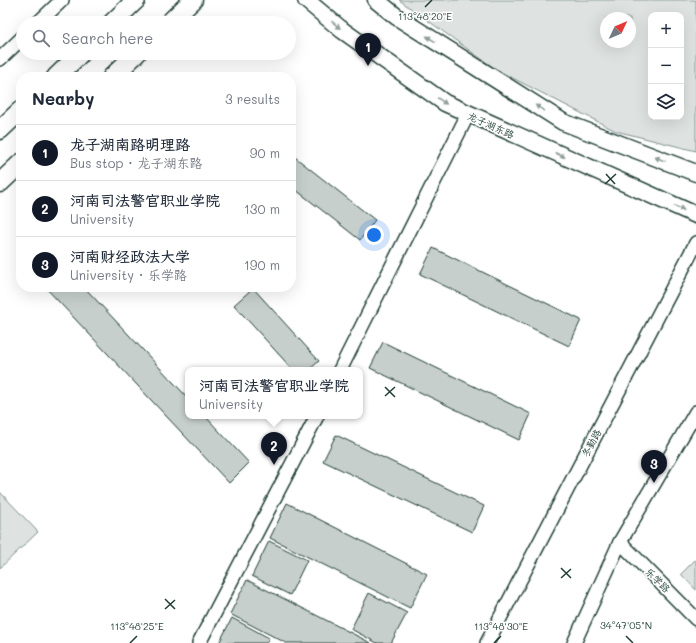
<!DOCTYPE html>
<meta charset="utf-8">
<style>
:root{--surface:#fff;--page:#f6f6f7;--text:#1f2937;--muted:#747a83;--line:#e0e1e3;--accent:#111827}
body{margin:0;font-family:Mali,"LXGW WenKai TC",sans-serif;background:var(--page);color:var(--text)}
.controls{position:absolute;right:12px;top:12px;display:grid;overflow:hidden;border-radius:8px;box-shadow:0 4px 16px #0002}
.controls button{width:36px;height:36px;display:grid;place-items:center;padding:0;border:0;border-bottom:1px solid var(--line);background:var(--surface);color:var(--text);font:20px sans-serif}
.compass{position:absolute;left:600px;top:12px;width:36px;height:36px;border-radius:50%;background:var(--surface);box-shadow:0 4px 16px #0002;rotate:46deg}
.you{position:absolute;left:374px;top:235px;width:14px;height:14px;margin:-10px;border:3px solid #fff;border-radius:50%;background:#1a73e8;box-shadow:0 0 0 6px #1a73e833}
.badge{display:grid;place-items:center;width:26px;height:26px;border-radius:50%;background:var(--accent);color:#fff;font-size:13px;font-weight:700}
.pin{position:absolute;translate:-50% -33px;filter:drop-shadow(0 1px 2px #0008)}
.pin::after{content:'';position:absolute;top:21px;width:14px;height:12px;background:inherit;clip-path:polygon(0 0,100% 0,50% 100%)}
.popup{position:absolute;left:185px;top:367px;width:178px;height:52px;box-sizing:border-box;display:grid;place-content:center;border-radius:8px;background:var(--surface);filter:drop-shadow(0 1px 3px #0005);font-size:13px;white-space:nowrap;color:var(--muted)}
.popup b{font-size:15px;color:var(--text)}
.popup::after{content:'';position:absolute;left:50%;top:100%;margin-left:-8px;border:8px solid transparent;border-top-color:var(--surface)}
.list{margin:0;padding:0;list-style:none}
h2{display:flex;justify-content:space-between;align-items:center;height:52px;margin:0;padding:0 16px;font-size:17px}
h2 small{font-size:13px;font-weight:400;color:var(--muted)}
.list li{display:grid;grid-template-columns:26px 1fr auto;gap:12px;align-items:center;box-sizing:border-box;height:56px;padding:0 16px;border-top:1px solid var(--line)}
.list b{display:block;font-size:15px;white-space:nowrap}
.list p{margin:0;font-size:13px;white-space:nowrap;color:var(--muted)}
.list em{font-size:13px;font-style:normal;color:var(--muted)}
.icon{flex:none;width:22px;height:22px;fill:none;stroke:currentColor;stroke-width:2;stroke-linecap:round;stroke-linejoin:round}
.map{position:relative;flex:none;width:696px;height:643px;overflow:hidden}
.search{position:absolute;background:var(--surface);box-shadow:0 4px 16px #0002;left:16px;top:16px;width:280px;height:44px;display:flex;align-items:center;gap:10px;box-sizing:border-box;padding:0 14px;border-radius:22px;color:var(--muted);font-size:15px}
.panel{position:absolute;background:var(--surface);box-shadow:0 4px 16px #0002;left:16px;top:72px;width:280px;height:220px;border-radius:16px}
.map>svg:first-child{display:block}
.green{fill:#dee3e2;stroke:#7e908b;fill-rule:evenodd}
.building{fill:#c7cfcc;stroke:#1f3d34}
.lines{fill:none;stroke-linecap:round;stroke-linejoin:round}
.minor-casing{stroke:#1f3d34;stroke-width:16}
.tertiary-casing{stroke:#1f3d34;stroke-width:19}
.secondary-casing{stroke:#1f3d34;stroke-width:21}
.minor{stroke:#fff;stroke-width:13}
.tertiary{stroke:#fff;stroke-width:16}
.secondary{stroke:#fff;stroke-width:18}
.oneway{fill:#8f9e9a}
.ticks{fill:none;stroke:#1f3d34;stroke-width:1.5}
.labels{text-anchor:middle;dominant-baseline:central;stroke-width:3;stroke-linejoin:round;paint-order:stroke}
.street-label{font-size:10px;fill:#1f3d34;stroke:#fff}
.ticks-label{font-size:10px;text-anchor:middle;fill:#1f3d34;stroke:#fff;stroke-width:3;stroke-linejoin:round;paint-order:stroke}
</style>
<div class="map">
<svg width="696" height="643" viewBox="0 0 696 643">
<rect width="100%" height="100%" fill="#fff"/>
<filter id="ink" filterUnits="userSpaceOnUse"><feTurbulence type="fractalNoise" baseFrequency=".025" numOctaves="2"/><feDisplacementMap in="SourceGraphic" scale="8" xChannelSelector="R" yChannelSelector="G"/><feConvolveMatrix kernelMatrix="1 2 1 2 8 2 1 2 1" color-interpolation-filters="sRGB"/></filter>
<g filter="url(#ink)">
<path class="green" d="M399,0h297v151l-80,-20 -119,-61zM651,15h30v102h-30zM606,18h24v24h-24z
M0,492l38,40 -38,36z
M696,559v31l-15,-16z"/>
<path class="building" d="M291,154l84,66 -15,20 -69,-54z
M433,248l148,72 -12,26 -149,-72z
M45,287h39l104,111v18h17l44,47 -20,20z
M253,288l66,73 -10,9h-16l-59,-65z
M383,342l148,72 -12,26 -149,-72z
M336,435l148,71 -12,26 -149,-71z
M287,503l140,71 -17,34 -140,-70z
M269,541l38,19 -17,35 -38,-19z
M247,580l124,63h-85l-56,-29z
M369,593l38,20 -16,30h-14l-26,-14z
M232,618l37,20 -3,5h-47z"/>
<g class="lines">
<defs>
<path id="minor" d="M38,23l24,-23
M0,59l23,-22
M340,370l128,-256
M620,542l76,77
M199,643l118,-227
M487,643l209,-400
M574,643l46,-101 76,-130"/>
<path id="tertiary" d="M306,0l36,30 103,73 251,112
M376,0l21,17 166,105 133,51"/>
<path id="secondary" d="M112,23l24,-23
M169,23l24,-23
M56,77l25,-24
M112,77l25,-24
M0,130l21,-20
M0,183l21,-20"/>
</defs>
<use href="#minor" class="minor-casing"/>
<use href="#tertiary" class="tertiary-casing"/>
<use href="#secondary" class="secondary-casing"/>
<use href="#minor" class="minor"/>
<use href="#tertiary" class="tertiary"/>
<use href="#secondary" class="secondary"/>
</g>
<defs><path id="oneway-solid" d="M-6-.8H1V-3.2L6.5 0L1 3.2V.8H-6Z"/></defs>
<g class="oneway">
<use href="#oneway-solid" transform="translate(336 25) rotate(40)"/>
<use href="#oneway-solid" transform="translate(431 39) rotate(-148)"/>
<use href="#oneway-solid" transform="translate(442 101) rotate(34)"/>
<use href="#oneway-solid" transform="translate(540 108) rotate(-148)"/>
<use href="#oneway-solid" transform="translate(560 155) rotate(24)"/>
<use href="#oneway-solid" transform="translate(660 159) rotate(-159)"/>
<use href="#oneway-solid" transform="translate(679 208) rotate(24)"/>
</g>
</g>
<path class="ticks" d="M425,7l7,-7M606,174l9,10M605,184l11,-10M385,387l10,10M385,396l10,-9M561,568l10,10M561,578l10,-9M165,599l10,10M165,609l10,-9M626,636l7,7M130,643l7,-7M494,643l7,-7"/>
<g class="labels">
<g class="street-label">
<text transform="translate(491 125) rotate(24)">龙子湖东路</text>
<text transform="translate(591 443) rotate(-62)">冬勤路</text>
<text transform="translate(658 580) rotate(45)">乐学路</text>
</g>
</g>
<g class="ticks-label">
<text x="425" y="20">113°48'20"E</text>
<text x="626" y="629">34°47'05"N</text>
<text x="137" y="630">113°48'25"E</text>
<text x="501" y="630">113°48'30"E</text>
</g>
</svg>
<div class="controls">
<button>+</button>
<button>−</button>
<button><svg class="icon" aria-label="layers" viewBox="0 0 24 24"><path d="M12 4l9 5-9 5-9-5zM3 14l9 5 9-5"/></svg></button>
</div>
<svg class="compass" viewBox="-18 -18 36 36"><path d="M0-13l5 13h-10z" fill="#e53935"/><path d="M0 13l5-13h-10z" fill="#747a83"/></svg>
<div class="you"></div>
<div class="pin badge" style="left:368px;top:66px">1</div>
<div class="pin badge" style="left:274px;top:465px">2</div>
<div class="popup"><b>河南司法警官职业学院</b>University</div>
<div class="pin badge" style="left:654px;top:483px">3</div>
<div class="search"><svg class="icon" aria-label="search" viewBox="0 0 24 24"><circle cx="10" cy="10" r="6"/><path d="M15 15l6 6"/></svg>Search here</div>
<section class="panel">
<h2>Nearby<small>3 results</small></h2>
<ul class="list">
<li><span class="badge">1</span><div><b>龙子湖南路明理路</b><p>Bus stop · 龙子湖东路</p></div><em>90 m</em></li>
<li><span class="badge">2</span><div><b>河南司法警官职业学院</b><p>University</p></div><em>130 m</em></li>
<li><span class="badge">3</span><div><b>河南财经政法大学</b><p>University · 乐学路</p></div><em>190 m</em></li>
</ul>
</section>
</div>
